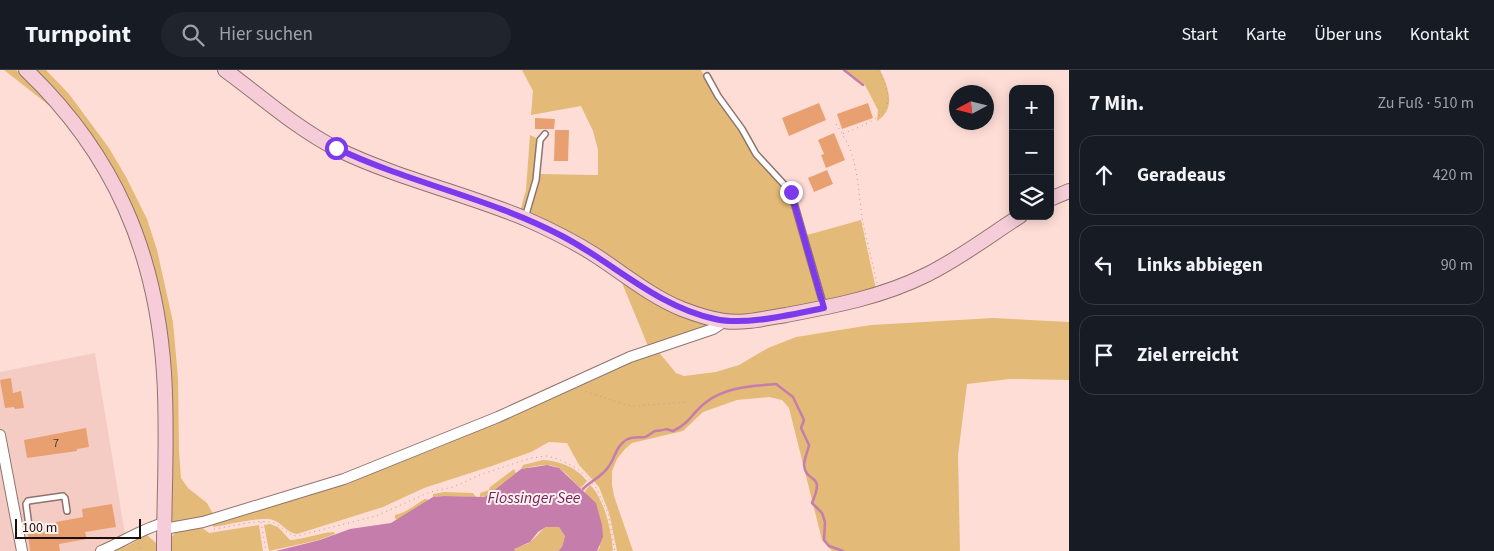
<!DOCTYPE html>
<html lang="de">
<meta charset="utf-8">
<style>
:root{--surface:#171b24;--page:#20242c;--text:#f1f3f6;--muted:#9ea1a6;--line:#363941}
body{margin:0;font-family:"Source Sans 3",sans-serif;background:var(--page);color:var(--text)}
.controls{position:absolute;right:15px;top:15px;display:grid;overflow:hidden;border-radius:10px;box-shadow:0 2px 12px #0003}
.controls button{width:45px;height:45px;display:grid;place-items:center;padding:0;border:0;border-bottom:1px solid var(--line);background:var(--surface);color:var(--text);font:25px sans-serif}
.compass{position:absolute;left:949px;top:15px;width:45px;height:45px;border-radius:50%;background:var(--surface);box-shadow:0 2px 12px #0003;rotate:263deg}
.scale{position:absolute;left:15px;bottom:12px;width:126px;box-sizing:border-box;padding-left:5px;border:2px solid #1a0f0d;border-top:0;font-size:14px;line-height:18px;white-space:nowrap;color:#1a0f0d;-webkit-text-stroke:4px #fdf0ed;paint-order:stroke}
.stop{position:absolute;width:15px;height:15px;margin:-11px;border:4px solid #7c3aed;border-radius:50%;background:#fff}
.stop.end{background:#7c3aed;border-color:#fff;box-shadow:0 1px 5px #0008}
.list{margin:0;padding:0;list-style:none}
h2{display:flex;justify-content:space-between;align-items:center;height:65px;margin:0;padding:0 20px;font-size:21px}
h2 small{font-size:16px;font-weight:400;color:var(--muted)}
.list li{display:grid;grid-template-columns:32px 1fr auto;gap:15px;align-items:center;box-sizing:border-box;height:80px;margin:0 10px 10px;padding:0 10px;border:1px solid var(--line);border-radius:15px}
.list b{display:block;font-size:19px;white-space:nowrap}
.list em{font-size:16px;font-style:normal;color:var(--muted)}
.icon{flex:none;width:28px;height:28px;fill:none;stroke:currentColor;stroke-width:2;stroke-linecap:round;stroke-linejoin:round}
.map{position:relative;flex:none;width:1069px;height:481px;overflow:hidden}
header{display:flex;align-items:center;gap:30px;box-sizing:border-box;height:70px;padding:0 25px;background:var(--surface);border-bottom:1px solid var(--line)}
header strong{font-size:24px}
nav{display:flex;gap:28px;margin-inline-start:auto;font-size:18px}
.search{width:350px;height:45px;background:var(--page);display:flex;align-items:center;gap:12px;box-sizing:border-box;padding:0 18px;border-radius:28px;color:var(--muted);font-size:19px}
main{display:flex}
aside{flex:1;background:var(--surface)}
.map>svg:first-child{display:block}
.built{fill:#f4ccc4}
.green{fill:#e3ba78}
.water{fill:#c57dab}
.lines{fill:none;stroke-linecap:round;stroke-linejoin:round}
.stream{stroke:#c57dab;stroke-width:2.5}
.building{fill:#e9a070}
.lane-casing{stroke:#90736e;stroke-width:8}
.street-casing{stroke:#90736e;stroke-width:12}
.secondary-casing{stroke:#90736e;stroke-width:16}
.path{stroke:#b99e9a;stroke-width:1;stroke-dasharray:1 4;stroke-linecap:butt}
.lane{stroke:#fff;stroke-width:5}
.street{stroke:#fff;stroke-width:10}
.secondary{stroke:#f5ccd8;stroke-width:14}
.route{stroke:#7c3aed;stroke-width:6}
.labels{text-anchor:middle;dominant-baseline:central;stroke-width:4;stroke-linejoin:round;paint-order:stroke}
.number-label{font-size:12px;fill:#4e3326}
.water-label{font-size:16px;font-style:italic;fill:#792360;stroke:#fdf0ed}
</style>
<header>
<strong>Turnpoint</strong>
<div class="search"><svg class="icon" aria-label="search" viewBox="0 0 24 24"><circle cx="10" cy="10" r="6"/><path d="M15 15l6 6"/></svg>Hier suchen</div>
<nav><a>Start</a><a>Karte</a><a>Über uns</a><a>Kontakt</a></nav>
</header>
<main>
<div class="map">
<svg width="1069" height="481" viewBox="0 0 1069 481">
<rect width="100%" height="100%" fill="#ffddd7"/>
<path class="built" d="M95,283l32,193 -14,5h-113v-179z"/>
<path class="green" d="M4,0h12l15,13 29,31z
M34,0h12l23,24 40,54 17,29 21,42 10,31 16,72 5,56 1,73 2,27 7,10 19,15 6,11 -38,10 -4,-2 -1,-143 -4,-56 -14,-58 -9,-28z
M522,0h179l10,19 46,69 34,36 29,108 -81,15 -23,-1 -43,-16 -143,-83 9,-43 59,1v-25l-5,-19 -12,-25 -50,9 2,-24z
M845,0h35c8,16 17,39 -3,51l1,-11 -13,-25z
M530,65l6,3c3,21 -2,56 -12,75l-4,-1 6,-22z
M861,150l15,69 -47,14 -4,-3 -18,-65z
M620,208l92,46 -64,22z
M993,248l76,4v58l-59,-1 -43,5 -9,71 2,96h-128l-10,-11 -33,-132 -7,-8 -13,-3 -32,3 -34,12 -20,19 -51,12 -7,6 -8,10 -5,12v14l2,11 19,55h-16l-8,-38 -10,-26 -20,-22 -12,-22 -18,-1 -18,10 -39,14 -68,22 -41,19 -86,27c-10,-1 -15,-11 -24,-14 -10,-4 -47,5 -59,7l-3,-3 135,-41 91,-35 220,-98 19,23 8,3 32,-4 23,-7 29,-17 28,-11 75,-12z
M543,390c17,1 33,7 44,21l-6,7c-8,-6 -13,-14 -21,-19 -10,-8 -28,-2 -39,0l2,-4z
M514,399l2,4c-10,8 -23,24 -36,24v-4l9,-3 1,-3z
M590,415c14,13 22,47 23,66h-16l3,-4 -15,-56z
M444,422l29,1 3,4 -32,-1 -11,1v-3z
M425,429l4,1 -32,20 -2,-2v-3c13,-3 19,-10 30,-16z
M270,454l8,3 12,13c15,-1 29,-7 44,-8l1,2 -16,6 -50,11 -5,-26z
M259,455l4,26h-94c1,-24 12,-21 32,-24l8,6z
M546,457h13l6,9 -3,11 -4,4h-43l-1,-2c5,-4 11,-3 16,-7 6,-4 10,-11 16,-15z
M147,465l9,8 1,8h-44l14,-5z"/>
<path class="water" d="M547,395l12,3 37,35 6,22 1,12 -6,14h-39l4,-4 3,-11 -6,-9h-13l-8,5 -8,10 -16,7 1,2h-239l44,-11 30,-11 41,-6 42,-26 11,-1 40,1 7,-4 30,-24z"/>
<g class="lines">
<path class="stream" d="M844,0l19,15
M583,419c8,-8 20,-13 26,-23 6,-8 7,-20 17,-26 7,-4 12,-2 19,-3 4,-1 7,-5 10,-6 5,-1 7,0 11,-2l7,2c17,-8 18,-17 32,-28 20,-16 47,-17 71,-19l17,13 11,23 -3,8 8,17c-1,6 -5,14 -5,20 2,20 22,6 8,38l10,10 3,9 -1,18 5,6 14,5"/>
</g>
<path class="building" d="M819,33l7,17 -37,16 -7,-18z
M868,33l5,15 -31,11 -5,-15z
M535,48l20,1 -1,10h-19z
M555,60h14l-1,31h-14z
M834,63l11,27 -19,8 -5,-13 3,-1 -6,-14z
M827,100l6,14 -19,8 -6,-14z
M11,308l2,15 8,-2 3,17 -9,1 -1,-2 -9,1 -5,-28z
M86,358l3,19 -12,2v2l-50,7 -3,-18z
M112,434l4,23 -31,5 2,7 -28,5 1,7h-30l-2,-17 29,-4 -1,-8 27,-5 -1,-8z"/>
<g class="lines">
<defs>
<path id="lane" d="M707,6l11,20 24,33 14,25 35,38 33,115
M525,148l11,-38 4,-40 5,-6
M18,461l9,-2 2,-3 -3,-22 2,-3 35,-5 2,2 2,13"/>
<path id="street" d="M0,365l22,116
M164,459l39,-7 141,-43 154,-62 132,-60 83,-28 12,-8
M101,481c20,-8 42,-23 63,-28"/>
<path id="secondary" d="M26,0c88,84 130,182 138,303 4,59 0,119 0,178
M225,0c37,27 71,58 112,79 60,29 126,44 187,69 25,11 49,23 71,37 28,18 55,41 87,54 13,5 28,10 42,12 20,3 42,-3 62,-6 48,-9 96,-18 140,-40 33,-16 63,-39 94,-59
M1050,129l19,-8"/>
</defs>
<use href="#lane" class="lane-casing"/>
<use href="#street" class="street-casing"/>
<use href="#secondary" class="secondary-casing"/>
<path class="path" d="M836,54l6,9
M877,213c-4,-20 -10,-40 -14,-60 -5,-29 -4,-64 -21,-89 35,-14 61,-22 36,-64
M581,320l45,15 10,1 51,-4
M261,452l5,29
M214,459c15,-2 41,-9 55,-7 12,1 17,13 28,14l79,-20 54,-24 23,-5 29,-13 49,-16 16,-2 11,3 18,9 12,10 8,10 12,25 7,38
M138,473l4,8"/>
<use href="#lane" class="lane"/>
<use href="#street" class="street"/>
<use href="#secondary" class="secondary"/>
</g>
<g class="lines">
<path class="route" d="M336,78c73,35 154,50 226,88 52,27 94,70 153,83 31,7 78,-5 109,-11l-33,-116"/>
</g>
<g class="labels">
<g class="number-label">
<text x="56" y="373">7</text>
</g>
<g class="water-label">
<text x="534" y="428">Flossinger See</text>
</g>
</g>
</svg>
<div class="controls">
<button>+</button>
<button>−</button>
<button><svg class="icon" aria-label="layers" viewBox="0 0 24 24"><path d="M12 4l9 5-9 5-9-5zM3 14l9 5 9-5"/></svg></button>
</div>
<svg class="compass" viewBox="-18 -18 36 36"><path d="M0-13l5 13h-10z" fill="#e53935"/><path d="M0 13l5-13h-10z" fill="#9ea1a6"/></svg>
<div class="scale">100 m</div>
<div class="stop" style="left:336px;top:78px"></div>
<div class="stop end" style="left:791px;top:122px"></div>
</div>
<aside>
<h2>7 Min.<small>Zu Fuß · 510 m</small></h2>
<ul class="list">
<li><svg class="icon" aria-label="ahead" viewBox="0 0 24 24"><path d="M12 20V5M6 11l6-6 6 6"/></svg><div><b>Geradeaus</b></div><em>420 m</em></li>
<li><svg class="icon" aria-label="left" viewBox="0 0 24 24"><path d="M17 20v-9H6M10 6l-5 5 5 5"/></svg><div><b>Links abbiegen</b></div><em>90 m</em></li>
<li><svg class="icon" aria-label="arrive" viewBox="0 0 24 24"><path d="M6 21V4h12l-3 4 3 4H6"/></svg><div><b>Ziel erreicht</b></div></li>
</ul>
</aside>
</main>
